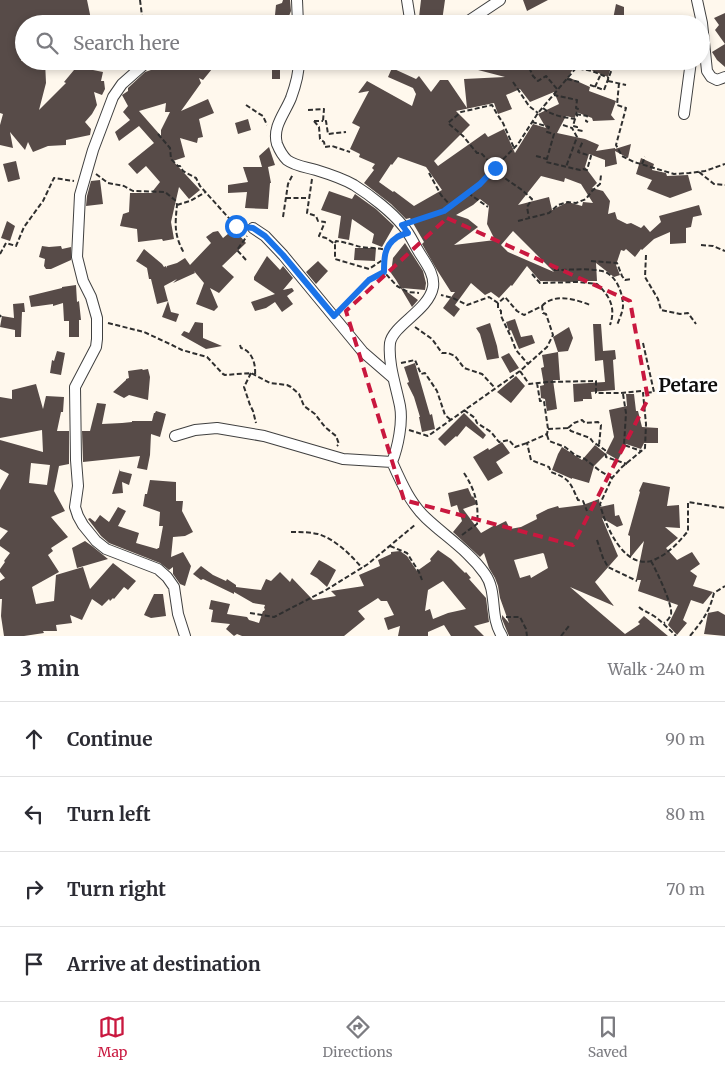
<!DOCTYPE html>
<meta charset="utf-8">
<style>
:root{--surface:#fff;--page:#f7f7f7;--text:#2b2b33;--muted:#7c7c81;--line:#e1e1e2;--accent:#c9183f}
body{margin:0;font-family:Merriweather,serif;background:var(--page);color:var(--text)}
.stop{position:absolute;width:15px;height:15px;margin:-11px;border:4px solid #1a73e8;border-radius:50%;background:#fff}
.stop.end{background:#1a73e8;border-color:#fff;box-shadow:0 1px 5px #0008}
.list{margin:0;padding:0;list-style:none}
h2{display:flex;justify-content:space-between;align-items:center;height:65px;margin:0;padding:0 20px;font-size:21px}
h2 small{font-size:16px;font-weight:400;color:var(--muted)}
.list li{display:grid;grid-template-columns:32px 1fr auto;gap:15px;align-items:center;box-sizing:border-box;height:75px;padding:0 20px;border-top:1px solid var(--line)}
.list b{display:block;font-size:19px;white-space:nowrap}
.list em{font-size:16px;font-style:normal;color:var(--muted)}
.icon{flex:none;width:28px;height:28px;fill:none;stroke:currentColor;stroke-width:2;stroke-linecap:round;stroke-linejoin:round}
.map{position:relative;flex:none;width:725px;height:636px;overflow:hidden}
.search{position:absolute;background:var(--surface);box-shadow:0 2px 8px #0003;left:15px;right:15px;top:15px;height:55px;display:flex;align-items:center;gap:12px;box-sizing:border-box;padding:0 18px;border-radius:28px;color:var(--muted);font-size:19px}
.sheet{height:365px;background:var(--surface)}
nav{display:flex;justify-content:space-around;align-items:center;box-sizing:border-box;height:70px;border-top:1px solid var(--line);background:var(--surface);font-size:14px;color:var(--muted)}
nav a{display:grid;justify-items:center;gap:2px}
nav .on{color:var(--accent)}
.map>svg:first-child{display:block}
.building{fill:#574b48;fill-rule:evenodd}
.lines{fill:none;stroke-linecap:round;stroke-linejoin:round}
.minor-casing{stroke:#404040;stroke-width:12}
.path{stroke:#2f2f2f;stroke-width:2;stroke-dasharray:5 2.5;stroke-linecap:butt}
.minor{stroke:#fff;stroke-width:10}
.route{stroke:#1a73e8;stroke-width:6}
.marked{fill:none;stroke:#c9183f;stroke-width:4;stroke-dasharray:10 6;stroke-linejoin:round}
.labels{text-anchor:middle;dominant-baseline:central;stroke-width:5;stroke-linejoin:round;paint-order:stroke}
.district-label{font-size:19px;font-weight:bold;fill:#0d0d0d;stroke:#fff}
</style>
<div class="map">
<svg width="725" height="636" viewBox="0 0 725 636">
<rect width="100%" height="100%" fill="#fff8ed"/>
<path class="building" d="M0,0h87l5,24h-68v31l-3,6h24l1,22 -7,27 27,-27 -2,-1 10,-12 -13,-9h20l7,8 15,3 -2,9h3l1,8 -3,6 -8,-3 3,13 -5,9 -7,8 6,7 -1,6 -24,5v5l-18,1 -15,6 -5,-10 -3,8 -15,-18 3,16 -13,-3v-20l3,-11 -3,-1z
M283,0h7l1,11 -2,5 -14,-1 1,-10 6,-2z
M421,0h24l-3,21 -13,1 -6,-1 -4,-4z
M523,0h25l-21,11z
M616,4l8,3v14l-11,-2z
M725,13v54l-8,-7 -5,-8 13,-8 -10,-14 4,-5 -5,-7z
M155,61h36l7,4 14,4 -9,11 -4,-2 2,5 -20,28 27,-12 6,14 -15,6 4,18 -5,1 -1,5 -17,-5 5,19 -12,4 27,29 -11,9 -10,-12 -8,35 3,17 -11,2 -1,-2 -24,3 -1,-13 -17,-3 3,-12 6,-2 1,-19h23l-1,-1 8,-10 -14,-16 -9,8 -9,-10 26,-21 -15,-17 -20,15 -4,-9 15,-12 -7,-8 5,-6 -6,-11 6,-4v-3l17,-16 15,-5zM166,103l-1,9h5l-9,18v6l-22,-25z
M272,61h8v18h-8z
M456,61h46l1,5 9,-5h66l-10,16 22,10 -1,4 27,10 -5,14 4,5 -22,1 -1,-3 -16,-6 -1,6 -9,-2 -9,17 28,6 14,6 -3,6 19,-3v1l16,-5 -3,14 -13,-7 2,13 -12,3v-7l-16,-6 -4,13 12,16 -5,5 11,3 7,10 -2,13 7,-2 2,7 10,5 4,-1 10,5 3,-3 6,7 11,-10 -2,-6 40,-11 3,10 -9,2 -2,10 -5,1v15l-16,1v-12l-16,7 -12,11 -1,-1 -6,8 -9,-8 -2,2 -3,-1 -5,15 4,10 -6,2 -18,-14 1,18h-23l1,1 -35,-1 -13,-15 -15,20 -1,-1 -12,13 -8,-6 -6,3 -14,-12 -16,22 5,4 -6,8 -11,-9 12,-16h-4l-14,-22 -15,-26 2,-2 -14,-24 -4,1 -15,-15 -27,-21 10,-13 -2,-2 3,-4 -16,-7 1,-3 -10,-5 10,-22 -8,-4 17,-32 -11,2 9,-12 45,25 4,-12 -3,-6 -25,-11 4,-9 24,11 3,-3 12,16 9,-12h8l19,28 -3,-29 41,-2 -50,-13zM520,89l10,13 24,-10 5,12 -21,10 8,14 -13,-4 -18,29 -11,-24 -16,8 -3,-4 -47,33 -4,-5 36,-36 -14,-14 38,-8 4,11 14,-5 -6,-14zM398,157l28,10 16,23 -28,16 -20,-15 -1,1 -14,-10 12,-18 1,1zM541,176l23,6 1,-4 16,6 12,19 -10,-1 -1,4 -14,-4 -16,8 -3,-13 -31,8zM480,199l9,7 -2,18 8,16 -41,5 24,-18 -10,-8 -12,-4 17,-10zM513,231l41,41 -46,-20 -7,-7z
M596,61h17l-5,16 -17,-7z
M248,119l3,11 -13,4 -3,-11z
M269,147l6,18 -7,2 3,16h-1l-2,26 -23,-1 2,-16 -19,1v-8l20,-3 -5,-15h19l-3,-11z
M641,158l13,6 -2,6 14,3 1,3 21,-1 4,15 -22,8 -23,-9 5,-9 -16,-6z
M16,161l4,18 -12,3 -5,-18z
M100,180l3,24 -17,2 1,-10 4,-15z
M329,191l23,8 3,-5 21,15 17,16 1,1 -12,21 -10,-4 2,-9 -22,-15 -3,21 -11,-2 3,-22 -20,-6z
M7,221l8,5 -5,15 -9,-3z
M234,229l12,14 -24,23 12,11 -15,16 -9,-5 8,19 -4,4 -18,-7 8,-21 -10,-12 1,2 -22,10 4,-4 -13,7 4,15 -11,3 -6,-25h-2l-2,-11 -11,-7 8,-12 18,15 2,3 2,-1 1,2v-2l10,-3 8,-5 5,7 21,-22 -5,-6 7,-5 5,-1 5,7z
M405,243l18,28 3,12 -1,7 -23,-2 16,12 -6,7 -16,-27 -5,-7 2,-15z
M42,246l7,1 12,-1 1,3 9,-2v13l-20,9h-5l-2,-3 1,-7 -6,-2z
M355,248h21l-1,13 -21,-1z
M267,256l13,14 3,-4 10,12 -10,12 9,-2 2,3 -7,5 6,8 -11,8 -7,-10 -9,6 -11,3 -4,-9 24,-8 -21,-14v-3z
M318,261l10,10 -12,13 -10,-12z
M76,285l1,17 2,-1 2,19h-2v17h-10v-16h-5l-1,-18 -10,3v-2l-22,3 -2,-11 33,-8v-1z
M168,301l3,11 8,2 -3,8 -14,-5z
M24,303l1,9h-3l-1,25h-6v-7l-15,-3 2,-11 12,2 -1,-14z
M515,319l6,18 11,-2 3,8 -16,6 -8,-19 -2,1 -3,-9z
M195,322l8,1v15l19,8 -16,3 -25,-14 3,-4 5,2z
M490,323l7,23 2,12 -12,2 -7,-26 -4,-6z
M593,324h8l2,27 12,-1 1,9 -3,1 2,30 -24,2 1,7h-9v2l-9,1 -1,-18 32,-2 -2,-22 -8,1z
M569,327l4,11 -5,13 -10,1 -5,-15z
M57,351l8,2 -4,22 -11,-2 2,-13 2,1z
M558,352l2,28h-7l4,29 -10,2 -2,-12 -4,-1 -1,-12 4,-1 -3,-17 3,-1 -2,-12z
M509,353l10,15 -9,5 -9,-16z
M415,363l15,52 2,-1 3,15 -13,3 -3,-15h1l-6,-20 -7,-14 2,-1 -5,-15z
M142,369l1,1 5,-1 2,8 -2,23 -19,-5 -5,3 -11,-6 13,-12v-1l3,-1 -1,-7z
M516,376l9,10 -14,17 -14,-11z
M36,384l7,25 3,-13 18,1 -1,15h-2l-4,19h12v33l-10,2 -5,25 11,20 -14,6 17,20 -17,11 2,3 -5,4 11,17 -27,15 4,17 18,-3 2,-26 27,-8 7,22 23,-26 23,18 -8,9 -4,-3 -10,12 -1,-1 -3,3 -1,-2 -7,7 -10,-7 -10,21 -12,-5 2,8 -16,2 1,6h-14l1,2 -20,3h-20l-3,-20 1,-17h-2v-18l5,-3 -5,-6v-3l5,-7 -1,-1 6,-8 -10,-7v-6l8,-9 -8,-4v-37l9,-16 -9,-5v-29l43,12 -1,-22 -42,8v-41l12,2v-9zM31,463l19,2 -3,20 -18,-2z
M626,394h8l2,17h2l4,16 16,1v15h-14l-3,6 -15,-5 -8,16 -12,-7 8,-16 -5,-27 18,-4z
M97,403l9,1 -4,20 20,-1 10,-1v-1h20l2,-8h1l1,-2 10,3 -6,23 -9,-3 -1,21 -3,15 -10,-2 3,-12 -57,6 -1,-31h8z
M464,413l22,22 -3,4 -17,-13 -9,11 -1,-1 -11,10 -7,-7z
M502,442l8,11 -14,9 7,11 -15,8 -15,-24 15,-9 1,2z
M595,445l11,9 -12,12 -5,17 -17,-5v1l-20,-9 6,-16 4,-7 20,13z
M120,469v2l12,3 -3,11 -7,-3 1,11 -11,1z
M150,480l26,2v19h7l-1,10 11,21 -8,4 -12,1 -2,20 12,-5 8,14 -6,20 -5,-2 -7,-10v-7l-4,3 -9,-7 -51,-20 -8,-7 -13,-17 2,-1 5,4 5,-7 9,7 9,-15 8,4 -8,15 21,7 -3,10 21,6 1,-1h1l4,-22h-4l1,-14 -17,-6 2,-12h2z
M643,482l27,5 -3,19 12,-1 1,23 -15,-1 13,11 -12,10 11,12 15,-8 8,12 -10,7 7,5 -4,10 20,6 -10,12 -12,-4 -8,20 4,3 -10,12 -9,-10 10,-20 -40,-14 3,-11h-5l8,-39 -14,17v-22l-2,-1 12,-43 -1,-1z
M468,488l4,9 1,-1 4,8 -14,5 18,24 14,-8 1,1 10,-5 4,8 11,-2 16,-8 -1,-4 12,-6 10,-3 1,2 24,-3 16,-6 1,8 14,-3 1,12 4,-1 4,10 -6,2 -15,-9 16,38 -23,26 19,24 -44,-19 55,47 15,-10 -2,-2 6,-6 24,20h-159l-7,-17v-4l7,8 -9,-25 -2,-12 -3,-8 -6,-10 -5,-15 -4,4 -27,-25 9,-11 -5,-16 -6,2 -3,-14zM543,553l1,1 4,14 -17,10 -1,-3 -10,3 -6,-18z
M85,541l7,5 16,13 -31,9 -5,-20z
M438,550l13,9 14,14 1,-1 5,6 -2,1 17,19 3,24 -15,4 10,10h-33l-7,-11 -16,7v4h-30l2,-10 -12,4 -4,-12 10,-3 -7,-14h-6l-3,-3 -20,13 7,8 -21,17h-102l-5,-2 -3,2 -8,-7 4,-5 -19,-2 2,-12 -4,-1 2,-9 19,4 -3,10 20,3 2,3 10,3 4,-12h1l1,-2 -1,-1 1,-3 -12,-2 -19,-11v2l-31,-15 -2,1 -8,-6 8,-8 12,9 13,6 1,-2 9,6v2l25,3 5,-11 5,2 9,-9 10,10 2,-4 21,22 23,-4 -5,-5 33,-5 -5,-11 21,-9 -2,-6 13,-6v-2l9,-1 7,5 10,15 14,-10 -1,-2zM443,581l23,28 -18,4 -15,6 -3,-10 -5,2 3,-21z
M319,560l9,5 8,5 -9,17 -10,-9 -7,-4z
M154,594h9l3,22 -15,2 -7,-3z
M718,611l7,4v21l-21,-2 4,-21z"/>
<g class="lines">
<defs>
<path id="minor" d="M297,0l1,24
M407,0l3,19 7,5
M697,0l5,23 5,48 4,6 6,3 8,-3
M461,24l6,-2 33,-22
M148,61l-26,23 -9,13 -20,53 -13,45 -3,62 6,24 8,16 6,21v21l-1,8 -21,40 1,73 2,26 -3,21 3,9 5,9 13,16 10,8 52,20 9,8 7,10 4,27 7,22
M299,61c0,12 -4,26 -8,37 -6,15 -19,29 -14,46 2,5 6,12 10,16 8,6 19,7 29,10 13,4 26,8 38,15 16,10 38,27 49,41 7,8 11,18 16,26 6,10 16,22 14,35 -4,23 -40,38 -43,56 -2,21 6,43 10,63 3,16 -2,41 -8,56 9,20 18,41 34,56 20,19 43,33 59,56 13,18 4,42 17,62
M684,114l7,-53
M253,228l12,8 18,19 80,97 30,26
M175,436l20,-6 22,-2 47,8 79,23 49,3"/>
</defs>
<use href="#minor" class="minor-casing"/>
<path class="path" d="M140,0l3,24
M526,61l7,15 5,5 8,-5 11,13
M619,61h2
M567,79l12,3
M608,81l18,4
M513,82l16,24 9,7
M619,83l-2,22 9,3 -10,37 6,11 12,6 40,12 15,-1 16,-2 20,-7
M590,85l14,5 11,-29
M595,87l5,-11
M246,105l12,8 5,3 4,9
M543,108c9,8 21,9 32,11l2,-3 -1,-2 2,-5 -2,-1 1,-8 -23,-5
M308,110l16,-1 -1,12h3l2,13 18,-2
M576,114l11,2 -1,5 2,1
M575,119l-2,7 4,1v3l6,1
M314,121l5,6 1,12 4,3 1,5 7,-1 18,6
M314,121h9
M532,122l17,5 -2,5 7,2 -8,28 34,8 3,-1 4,1 4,-14 -13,-4 5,-11
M563,125l9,3 5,9 -11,30
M158,134l12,14 1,11 7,7h2l3,5 13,7 4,8 36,40 7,1
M536,156l11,3
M642,164l3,-7
M495,168l-14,-15h-4l-14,-17 -15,-13 13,-11 31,-7 5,9 6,9 11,25
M493,170l29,20 10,9 -5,8 2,11
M699,172l15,12 11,1
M429,173l12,22 10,11
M96,174l12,9 16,3 9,5 32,1 11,9 1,4c-2,20 -3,30 7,48
M312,179l-5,34 9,3 2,5 7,1 -6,14 7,2 9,6v15l34,10 15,-10
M468,193l20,14
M286,198h23
M177,205l13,-4 16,-9
M283,217l5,-33 5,-10
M518,221l31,-8 9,-8 10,-3 8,1 10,-4 6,-8 8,-7 1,-9
M412,222l33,-11 35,-28 38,-39 20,-31 38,-45 16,3 17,7
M399,236l-4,2 -8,10 -3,11v13l13,14 11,6 11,1
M335,243l1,-2c9,1 17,4 25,6 8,1 17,1 25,3
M701,245l12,1 12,5
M0,254l6,-11 10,3 8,-19 19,-26 11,-23 20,3
M646,255l-1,22 13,22 3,11 19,4 8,-1 8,11
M246,260l-9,-10 10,-14
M591,261l26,2 5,13 3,4 6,-1
M554,270c16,0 33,-2 48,1 14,3 21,22 21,35 0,5 -4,14 -6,19
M532,274l8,9 37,-1 20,2c13,12 19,24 13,41
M498,303v5l3,3v5l10,21 5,13 12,14
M542,306c12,-13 33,-7 48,-1
M341,309l28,-29 15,-8
M0,315l1,2
M108,323l36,9 28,13 10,5 25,7 16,17 2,1 26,-2 19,10 17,2 4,2 8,7 5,12 11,8 10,13 11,9 3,8 -2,2
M415,327l17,12 10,14h6l7,3 9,12 18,6 13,14
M643,343l11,49 -11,1 3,31 -1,24 -23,19 -10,11 -12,26c5,22 26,70 56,55 13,-6 23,-17 32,-28v-29l37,6
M240,345l1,3c11,3 15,16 14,27
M401,363l14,-3 6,14 4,-1 12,18 8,24 6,5
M520,371l9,13 18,-2 49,-1v12h25l21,-2 1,1
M251,373l-7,14 6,18 3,6 3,12
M537,383l3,18h4l4,28 -1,5 -20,9 4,17 18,7 2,5c19,7 19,10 27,28l5,1 4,10
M623,394l3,19 -2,32 17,6
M464,410l11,8 2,5 14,9 8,10 10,-2 6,7 12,-4
M568,428l6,-5 8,-3 3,3 13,-1 3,3 -2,20
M548,429l20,-1 3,3 19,7 3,4 12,8 1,7 21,7
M409,430l19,6 92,-65 27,-24 6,-12 -7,-21 -3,-1 -1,-7 -18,9 -7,-4 -12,-14 -7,6 -9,-6 -22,8 -14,-7 -12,-3
M547,435l2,6 16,6 10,8 10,4 15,12 12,7
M291,532c9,0 18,0 27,2 17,5 33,21 44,34
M462,535l15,-11c2,-20 -2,-34 -13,-51
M597,540l6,18 5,9 29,14
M390,546l17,7 12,19 3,8
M651,561c5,9 22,44 20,53 -1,4 -4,7 -7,9
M639,607c4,4 9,5 15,9 8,6 15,13 22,20
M250,613l24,4 52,-27 42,-26 48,-40
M506,617h14l6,12 1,7
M561,636l8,-10
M690,636c12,-15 19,-23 24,-43l11,-7"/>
<use href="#minor" class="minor"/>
</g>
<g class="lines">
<path class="route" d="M236,226l17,2 12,8 18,19 51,61 35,-36 15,-8c0,-13 0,-26 12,-34 3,-3 8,-4 12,-5l-6,-8 42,-14 36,-27 15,-16"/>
</g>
<path class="marked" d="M447,218l183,83 18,98 -75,146 -169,-45 -58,-189z"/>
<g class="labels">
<g class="district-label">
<text x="688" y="385">Petare</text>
</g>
</g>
</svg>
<div class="stop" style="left:236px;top:226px"></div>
<div class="stop end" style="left:495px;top:168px"></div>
<div class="search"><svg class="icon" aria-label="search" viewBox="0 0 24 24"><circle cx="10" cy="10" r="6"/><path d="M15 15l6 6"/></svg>Search here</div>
</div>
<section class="sheet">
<h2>3 min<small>Walk · 240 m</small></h2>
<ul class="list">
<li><svg class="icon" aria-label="ahead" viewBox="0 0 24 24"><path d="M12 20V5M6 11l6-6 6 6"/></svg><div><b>Continue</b></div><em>90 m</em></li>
<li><svg class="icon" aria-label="left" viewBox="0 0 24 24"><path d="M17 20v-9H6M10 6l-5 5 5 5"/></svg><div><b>Turn left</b></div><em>80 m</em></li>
<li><svg class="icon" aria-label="right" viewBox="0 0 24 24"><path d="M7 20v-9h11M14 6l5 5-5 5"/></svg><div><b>Turn right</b></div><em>70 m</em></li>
<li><svg class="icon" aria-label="arrive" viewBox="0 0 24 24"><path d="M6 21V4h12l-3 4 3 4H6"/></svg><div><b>Arrive at destination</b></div></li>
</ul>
</section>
<nav>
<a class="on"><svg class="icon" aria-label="map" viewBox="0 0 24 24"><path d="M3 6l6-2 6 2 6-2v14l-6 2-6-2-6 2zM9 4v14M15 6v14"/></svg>Map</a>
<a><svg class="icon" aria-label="directions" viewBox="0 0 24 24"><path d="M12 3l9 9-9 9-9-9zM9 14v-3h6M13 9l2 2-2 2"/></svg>Directions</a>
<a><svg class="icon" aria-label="saved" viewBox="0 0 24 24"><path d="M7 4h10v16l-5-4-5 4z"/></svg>Saved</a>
</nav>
